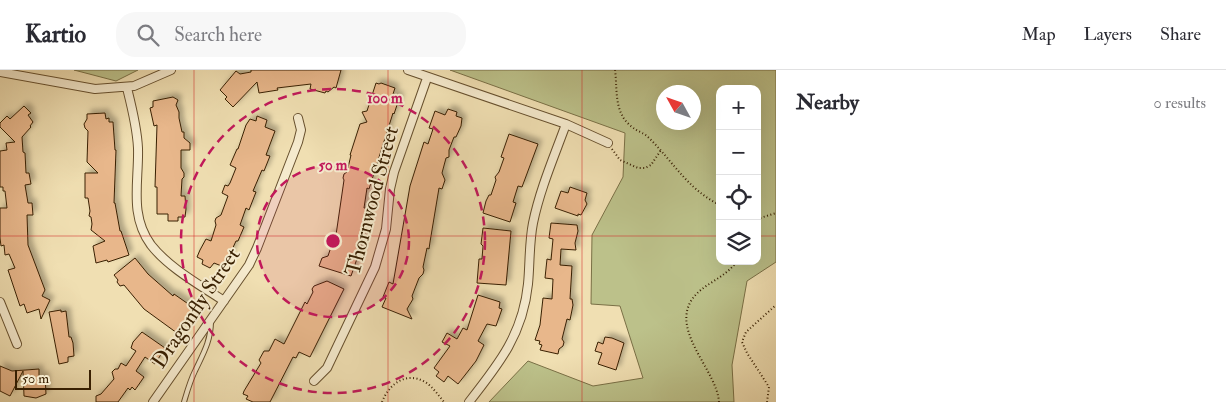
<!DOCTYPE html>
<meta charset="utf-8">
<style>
:root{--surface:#fff;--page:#f7f7f7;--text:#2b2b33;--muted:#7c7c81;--line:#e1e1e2}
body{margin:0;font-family:"IM FELL Double Pica",serif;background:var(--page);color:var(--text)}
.controls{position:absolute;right:15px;top:15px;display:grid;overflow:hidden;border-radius:10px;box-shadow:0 5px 20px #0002}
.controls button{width:45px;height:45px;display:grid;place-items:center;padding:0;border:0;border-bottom:1px solid var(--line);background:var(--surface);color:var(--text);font:25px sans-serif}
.compass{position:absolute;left:656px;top:15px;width:45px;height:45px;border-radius:50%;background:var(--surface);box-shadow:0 5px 20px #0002;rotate:310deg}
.scale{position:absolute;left:15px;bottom:12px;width:76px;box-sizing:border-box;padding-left:5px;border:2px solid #392002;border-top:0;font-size:14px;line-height:18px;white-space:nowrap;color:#392002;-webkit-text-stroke:4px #f5eacd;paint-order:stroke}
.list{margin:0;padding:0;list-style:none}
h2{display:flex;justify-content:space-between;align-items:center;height:65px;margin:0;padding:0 20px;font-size:21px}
h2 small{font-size:16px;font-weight:400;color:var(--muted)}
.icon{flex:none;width:28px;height:28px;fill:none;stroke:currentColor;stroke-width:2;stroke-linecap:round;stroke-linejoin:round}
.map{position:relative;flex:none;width:776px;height:332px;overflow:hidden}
header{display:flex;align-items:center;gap:30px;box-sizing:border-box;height:70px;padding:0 25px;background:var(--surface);border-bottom:1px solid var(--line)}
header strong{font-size:24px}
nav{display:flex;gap:28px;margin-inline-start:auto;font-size:18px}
.search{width:350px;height:45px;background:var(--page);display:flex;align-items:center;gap:12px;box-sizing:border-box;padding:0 18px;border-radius:20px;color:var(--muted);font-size:19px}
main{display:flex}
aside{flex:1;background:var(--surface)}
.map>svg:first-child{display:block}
.green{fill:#bcc18a;stroke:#7a7046;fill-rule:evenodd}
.building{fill:#e8b78b;stroke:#392002;filter:url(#shadow)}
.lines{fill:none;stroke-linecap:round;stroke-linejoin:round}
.lane-casing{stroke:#67502e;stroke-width:6}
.street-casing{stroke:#67502e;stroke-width:10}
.path{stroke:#392002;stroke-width:2;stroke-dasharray:1 2.5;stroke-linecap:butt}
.lane{stroke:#f5eacd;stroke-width:4}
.street{stroke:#f5eacd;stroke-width:8}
.grid{fill:none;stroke:#d62828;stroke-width:1;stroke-opacity:0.55}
.ring{fill:none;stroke:#c2185b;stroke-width:2.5;stroke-dasharray:9 6}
.labels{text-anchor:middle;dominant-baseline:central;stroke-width:4;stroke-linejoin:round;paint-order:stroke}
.street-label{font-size:21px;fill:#392002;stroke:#f5eacd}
.centre{fill:#c2185b;stroke:#f5eacd;stroke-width:2.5}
.ring-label{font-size:15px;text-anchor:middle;font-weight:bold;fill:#c2185b;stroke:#f5eacd;stroke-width:4;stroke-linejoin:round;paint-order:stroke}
</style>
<header>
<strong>Kartio</strong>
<div class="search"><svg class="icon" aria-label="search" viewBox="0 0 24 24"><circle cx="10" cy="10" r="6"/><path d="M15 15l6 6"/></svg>Search here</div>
<nav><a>Map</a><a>Layers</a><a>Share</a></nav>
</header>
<main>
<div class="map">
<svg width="776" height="332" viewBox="0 0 776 332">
<defs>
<filter id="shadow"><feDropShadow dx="4" dy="-4" stdDeviation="2.5" flood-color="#0004"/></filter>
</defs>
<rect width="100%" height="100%" fill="#f0dfb2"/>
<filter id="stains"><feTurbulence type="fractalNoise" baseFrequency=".004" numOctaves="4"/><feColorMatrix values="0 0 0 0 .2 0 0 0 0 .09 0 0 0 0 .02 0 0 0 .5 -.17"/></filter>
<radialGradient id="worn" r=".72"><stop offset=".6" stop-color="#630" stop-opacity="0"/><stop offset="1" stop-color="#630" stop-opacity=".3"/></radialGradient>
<path class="green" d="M74,0h64l-22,11z
M450,0h326v192l-29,19 -15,84 2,37h-245l39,-41 65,25 50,-8 -23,-72 -29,-2 1,-69 31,-58 2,-44zM720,19h37v172h-37zM664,22h30v30h-30z"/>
<path class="building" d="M251,0h90l-5,18 -2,-1 -6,5 -2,-1 -1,2 -15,-4 1,-5 -34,4 1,2 -19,3 -2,-11 -24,25 -8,-8 2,-2 -7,-7 16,-19 4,3 11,-2z
M376,13l3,1 2,-1 14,5 -2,6 7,2 -6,18 -1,-1 -24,76 -2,-1 -3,20h4l-3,16 -5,26 -9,26 -32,-10 3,-8 6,-2 3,-9 -3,-3 2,-10 6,1 8,-55 -1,-2 1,-4 3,-2 4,-17h-1l10,-31 7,-2 -5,-10 5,-1z
M173,27l5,3 -2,5 3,7v6l3,14h2v6l6,5v7h-9v18l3,5v4l-2,2 -1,17h4l1,13 -1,8h-7v4h-10v-7h-11v-27h-2l2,-62 -3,1 -4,-18 3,-1v-6z
M24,36l7,7 -3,2 5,7 -3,4 1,1 -9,10 1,15 2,1 1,20h3l2,11 -6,1 3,18h4l1,12h-6l1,30 17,45 -3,6 8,4 -9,19 -2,-10 -12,4 -3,-9 -4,2 -12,-36 7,-2 -6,-14 -4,1 -1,-10 -3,1 -1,-8v-30h7l-2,-17h-2v-4h-3v-36l7,-1 -1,-7 9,-1 -15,-15v-4l7,-7 3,3z
M448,39l9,3 -1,4 6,2 -1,8 -5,11h-2l-5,13v7l-3,1 -4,15 3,7 -3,9 -3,-1 -9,54 -1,7 -2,-1 -4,19 1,3 -1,4 -4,4 -7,18 1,3 -6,10 5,10 -30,-12 4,-9 -3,-1 6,-15 4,2 17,-98 14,-44 4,2 5,-15 -4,-1 6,-17 10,4z
M105,43l1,6 3,-1v4h4l2,28h1l-2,53h1l5,28h1l8,24 -21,7 -1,-2 -11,3 -3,-17 12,-5 -14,-11 1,-6 -1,-7 -2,-1 1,-5 -2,-13h-3v-25h13l-11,-11 1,-31 -3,-3 -1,-4 3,-5v-5z
M257,46l10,4 -2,7 10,4 -9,24 4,1 -6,15 -2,-1 -9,21 3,1 -7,18 -3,-2 -6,17 4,2 -6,14h-2l-12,26 -10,-4 -4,5 -8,-4 1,-4 -6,-3 3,-7 6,-11 5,2 5,-16 -1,-4 1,-3 5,-3 7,-19 -6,-3 3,-8 3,1 2,-3 6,-15 -6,-3 7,-16h1l8,-24 4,-6 6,2z
M509,64l29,10 -16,43 -4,-1 -5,16 3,1 -6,19 -27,-9 3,-12 3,-6h2l5,-15 -1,-3 4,-5 5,-14 -3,-1z
M570,117l17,6 -2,7 2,4 -6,11 -3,-1v2l-23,-8 6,-17 7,2z
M551,153l26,2 1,6 -3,12 1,7 -15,-1 -1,16 12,1 -2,33h2l1,6 -3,15 -3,-1 -5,20 2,3 -1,4 -4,3 -1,5 -18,-4 2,-5 -3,-1 1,-3 -5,-1 5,-15 3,-27 9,1 1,-20 -8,-1 2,-19 4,1 2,-21 -4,-1z
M483,158l28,3 -5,54 -29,-2 2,-24h3l1,-13 -2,-2z
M135,188l13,16 25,22 1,-2 20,14 -17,25 -33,-24 -20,-24 -4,1 -3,-4 1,-2 -4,-5z
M327,211l17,8 -34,68 -11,-5 -3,6 -3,-1 -23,45h-17l-7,-3 2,-3 -5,-2 1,-3 17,-28 -2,-3 5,-9h5l6,-12 9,5 21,-42 2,2 6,-12 -1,-3 2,-3z
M478,225l22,7 -1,6 3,1 -6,17 -9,-2 -9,17 6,4 -8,16 -18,23 -10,-8 -4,6 -8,-6 3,-4 -5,-4 16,-22 -8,-4 5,-9 10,6 6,-11 4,2z
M61,240v2l5,-1 3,26h2l2,6 1,13 -6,1v5l-9,2 -10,-52z
M142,262l23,16 -10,16 -10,-7 -9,14 8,6 -9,13 -3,-3 -2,3 -2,-2 -10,14h-22v-6l5,-2 13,-15 -2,-7 3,-3h3l3,-6 5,3 10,-15 -5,-3 2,-6z
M605,267l7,1 12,5 -8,27 -18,-6 4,-11 -7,-2 3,-9 5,2z
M0,296l12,5 27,-2v7h6l1,18 -10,4 -12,-2 -1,-25 -13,25 -10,-5z"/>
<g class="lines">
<defs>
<path id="lane" d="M184,332c3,-10 6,-21 11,-31 8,-17 16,-30 16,-50"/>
<path id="street" d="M408,0l158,54 42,19
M0,2l95,17 39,-3 37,-16
M127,18c5,20 10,39 11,60 1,34 -9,67 13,97 18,23 49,40 73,56
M0,232l17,42
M314,311l13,-13 48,-101 11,-38 4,-40 4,-17 33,-94
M153,332l96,-137 8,-17 41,-106 3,-12 -3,-12
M469,332c30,-38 54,-68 59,-118 2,-20 1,-41 5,-61 7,-34 21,-66 33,-99"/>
</defs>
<use href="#lane" class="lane-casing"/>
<use href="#street" class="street-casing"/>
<path class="path" d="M615,0c2,14 0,32 7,45 2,5 9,12 13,14 4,3 9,4 13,8 25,24 39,52 72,68
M612,79l8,11 18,8h7l6,-3 10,-15
M757,149l19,-6
M382,332c7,-18 24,-31 43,-20 7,4 14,14 19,20
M719,332c-2,-31 -47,-69 -28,-101 10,-17 34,-22 46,-40
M767,332l2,-15 -22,-34 -5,-11 4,-10 30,-27"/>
<use href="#lane" class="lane"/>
<use href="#street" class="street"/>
</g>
<path class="grid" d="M194,0v332M388,0v332M582,0v332M0,166h720M757,166h19"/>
<circle cx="333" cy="171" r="76" fill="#c2185b" fill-opacity=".12"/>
<g class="ring">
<circle cx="333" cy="171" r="76"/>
<circle cx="333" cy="171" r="152"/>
</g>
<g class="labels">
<g class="street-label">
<text transform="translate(372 131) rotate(-75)">Thornwood Street</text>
<text transform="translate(196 238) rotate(-56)">Dragonfly Street</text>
</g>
</g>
<circle cx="333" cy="171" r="8" class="centre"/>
<g class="ring-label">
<text x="385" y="33">100 m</text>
<text x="333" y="100">50 m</text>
</g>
<rect width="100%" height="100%" filter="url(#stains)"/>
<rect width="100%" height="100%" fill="url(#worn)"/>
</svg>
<div class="controls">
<button>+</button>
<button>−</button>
<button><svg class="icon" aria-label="locate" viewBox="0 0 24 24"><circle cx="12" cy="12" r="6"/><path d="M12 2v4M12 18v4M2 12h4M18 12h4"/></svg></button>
<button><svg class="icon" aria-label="layers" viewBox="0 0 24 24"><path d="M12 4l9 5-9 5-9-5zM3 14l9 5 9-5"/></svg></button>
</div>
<svg class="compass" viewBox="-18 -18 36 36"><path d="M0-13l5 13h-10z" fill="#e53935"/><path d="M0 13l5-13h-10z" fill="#7c7c81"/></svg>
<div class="scale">50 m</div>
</div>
<aside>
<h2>Nearby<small>0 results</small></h2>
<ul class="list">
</ul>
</aside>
</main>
